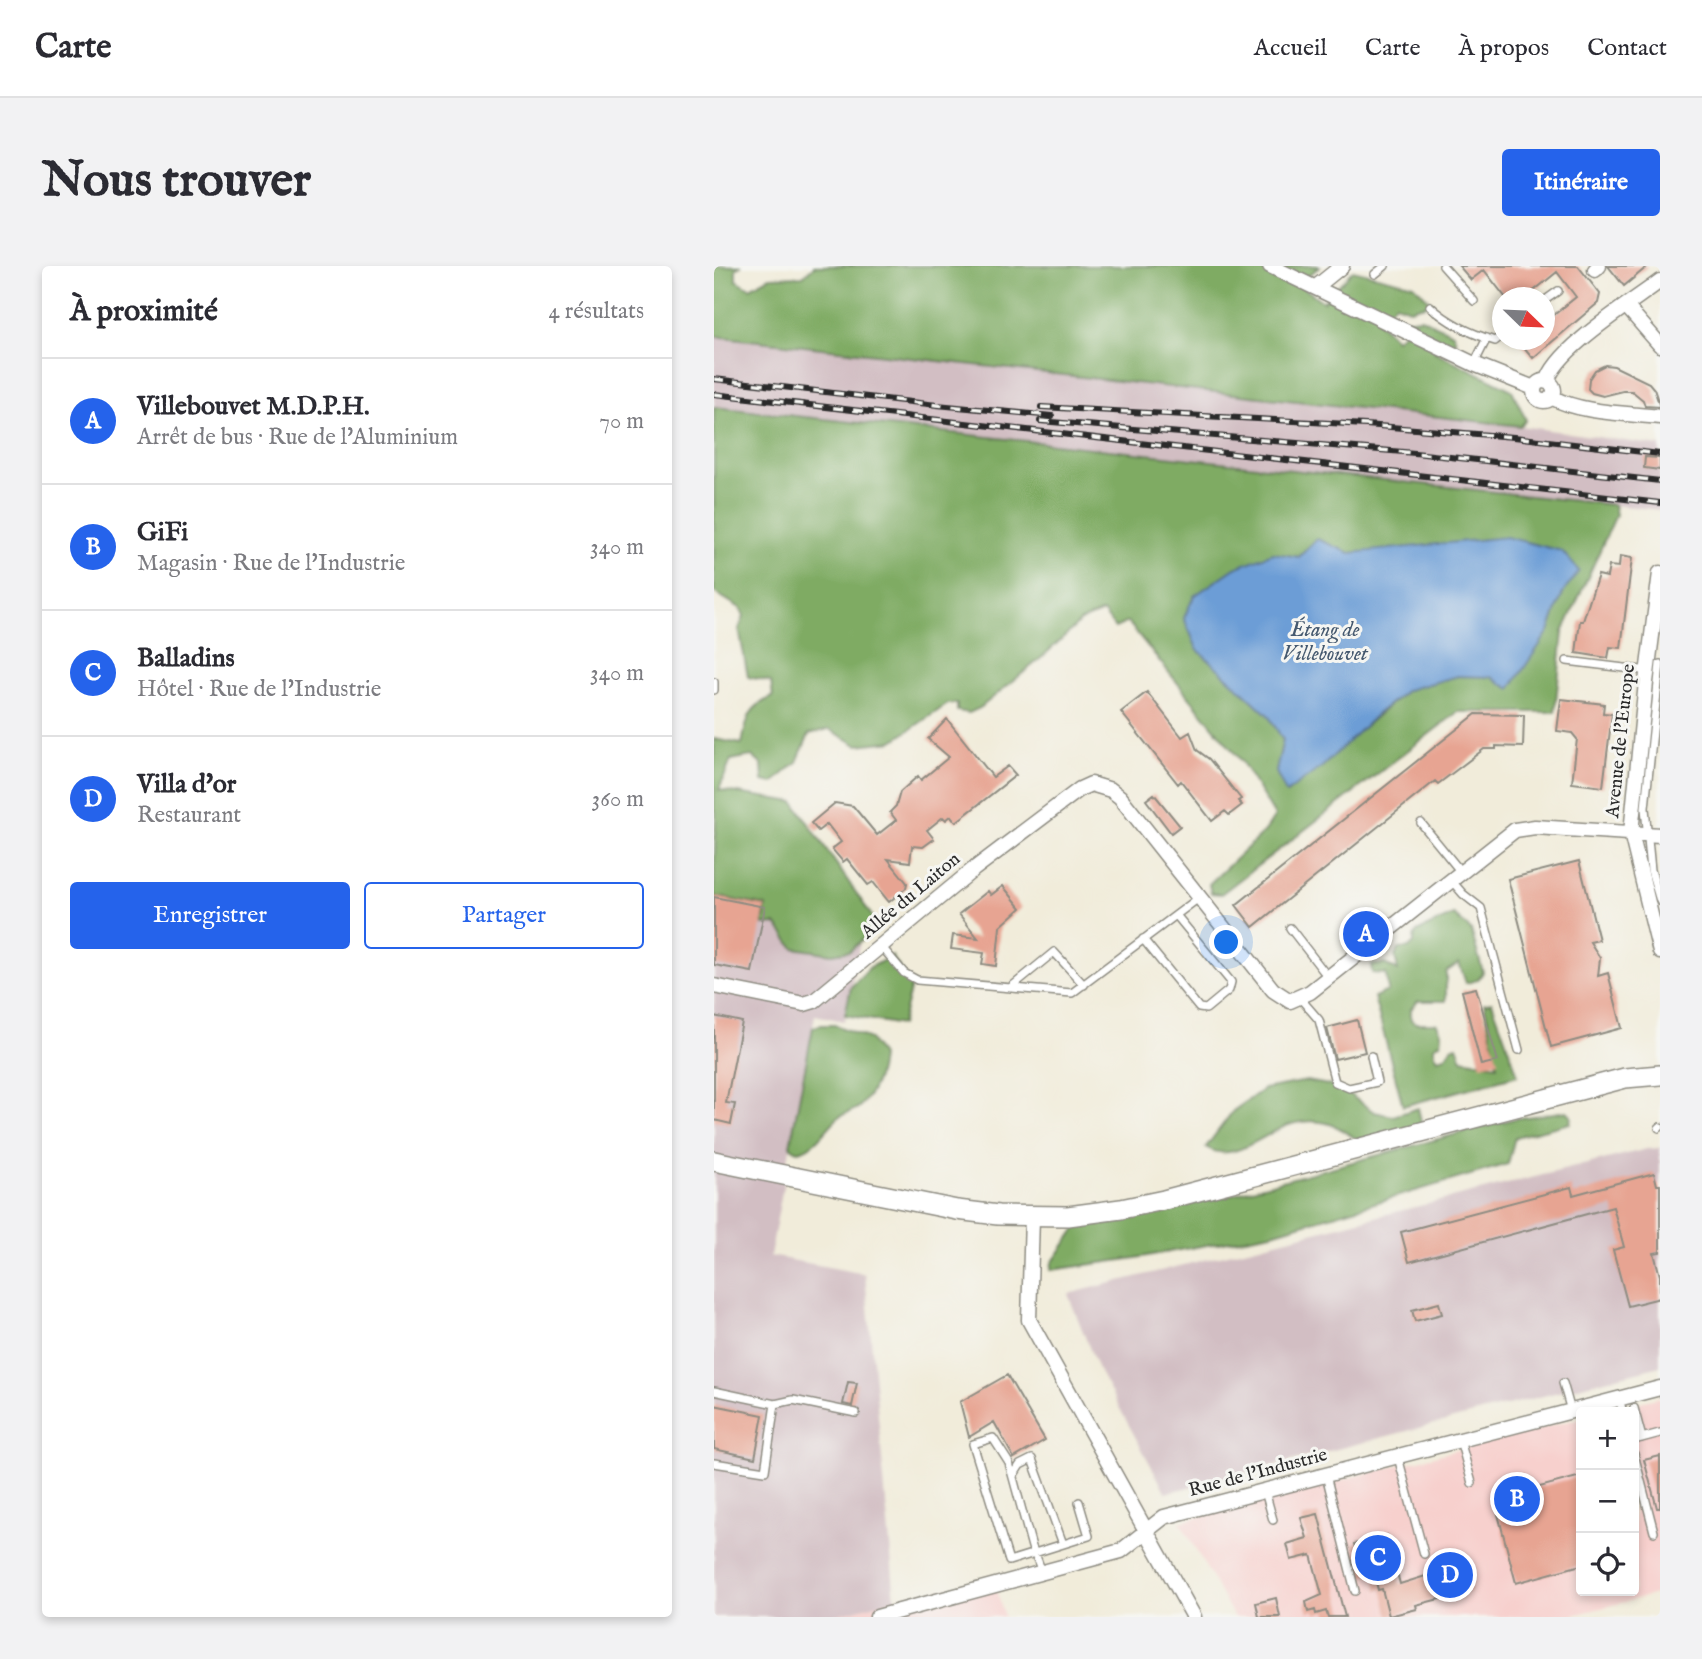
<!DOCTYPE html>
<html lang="fr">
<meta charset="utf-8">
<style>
:root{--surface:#fff;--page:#f2f2f3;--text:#2b2b33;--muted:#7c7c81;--line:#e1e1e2;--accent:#2563eb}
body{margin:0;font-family:"IM FELL English",serif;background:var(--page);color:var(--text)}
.controls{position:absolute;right:21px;bottom:21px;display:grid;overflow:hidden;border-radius:7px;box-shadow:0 4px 10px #0003}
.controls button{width:63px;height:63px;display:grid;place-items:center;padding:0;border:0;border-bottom:2px solid var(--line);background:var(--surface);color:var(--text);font:35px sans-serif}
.compass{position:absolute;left:778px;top:21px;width:63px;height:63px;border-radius:50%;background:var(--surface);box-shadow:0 4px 10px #0003;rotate:113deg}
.you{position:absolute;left:513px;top:677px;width:24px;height:24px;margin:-18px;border:5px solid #fff;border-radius:50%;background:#1a73e8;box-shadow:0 0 0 10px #1a73e833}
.badge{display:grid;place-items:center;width:46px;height:46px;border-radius:50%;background:var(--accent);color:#fff;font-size:23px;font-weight:700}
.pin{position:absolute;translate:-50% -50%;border:4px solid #fff;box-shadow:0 2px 7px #0006}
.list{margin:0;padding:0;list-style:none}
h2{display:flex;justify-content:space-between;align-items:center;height:91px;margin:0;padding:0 28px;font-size:30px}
h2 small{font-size:23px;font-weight:400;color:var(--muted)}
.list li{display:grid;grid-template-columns:46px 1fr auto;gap:21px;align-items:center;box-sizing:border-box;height:126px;padding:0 28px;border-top:2px solid var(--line)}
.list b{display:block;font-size:26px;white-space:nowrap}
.list p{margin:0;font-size:23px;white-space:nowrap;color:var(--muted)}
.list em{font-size:23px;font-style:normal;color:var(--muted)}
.actions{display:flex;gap:14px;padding:21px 28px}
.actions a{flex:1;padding:16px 0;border:2px solid var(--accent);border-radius:7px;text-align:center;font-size:24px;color:var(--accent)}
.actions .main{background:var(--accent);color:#fff}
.icon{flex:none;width:38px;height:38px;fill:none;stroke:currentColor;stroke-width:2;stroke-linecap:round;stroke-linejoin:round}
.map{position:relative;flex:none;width:946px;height:1351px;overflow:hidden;border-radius:7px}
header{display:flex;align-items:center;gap:42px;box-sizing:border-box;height:98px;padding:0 35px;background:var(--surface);border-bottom:2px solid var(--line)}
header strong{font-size:33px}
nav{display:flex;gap:38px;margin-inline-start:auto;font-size:24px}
.intro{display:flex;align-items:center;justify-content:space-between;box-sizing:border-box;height:168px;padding:0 42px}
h1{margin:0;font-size:49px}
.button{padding:18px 32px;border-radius:7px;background:var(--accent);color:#fff;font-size:24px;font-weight:700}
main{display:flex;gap:42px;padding:0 42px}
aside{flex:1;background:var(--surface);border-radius:7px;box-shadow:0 4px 10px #0003}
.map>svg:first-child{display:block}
.built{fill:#f7d0cd}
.industrial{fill:#d2bec3}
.forest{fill:#7fab64;stroke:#556b48;stroke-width:2;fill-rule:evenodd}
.water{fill:#6c9dd6;stroke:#4c6480;stroke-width:2}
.building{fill:#e7a492}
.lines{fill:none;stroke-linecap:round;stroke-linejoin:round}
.lane-casing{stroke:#8e8c82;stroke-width:10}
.street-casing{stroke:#8e8c82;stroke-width:17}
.secondary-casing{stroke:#8e8c82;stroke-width:22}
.lane{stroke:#fff;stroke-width:7}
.street{stroke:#fff;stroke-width:14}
.secondary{stroke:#fff;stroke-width:19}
.rail-casing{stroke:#2b2b2b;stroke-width:6}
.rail{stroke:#f6f6f2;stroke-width:3.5;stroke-dasharray:10;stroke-linecap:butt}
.labels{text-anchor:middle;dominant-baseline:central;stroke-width:6;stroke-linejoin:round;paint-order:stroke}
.street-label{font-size:19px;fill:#2b2b2b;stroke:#f6f6f2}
.water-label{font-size:21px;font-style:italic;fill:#45596f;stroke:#f6f6f2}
</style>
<header>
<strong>Carte</strong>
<nav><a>Accueil</a><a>Carte</a><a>À propos</a><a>Contact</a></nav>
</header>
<div class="intro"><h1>Nous trouver</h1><a class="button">Itinéraire</a></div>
<main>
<aside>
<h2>À proximité<small>4 résultats</small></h2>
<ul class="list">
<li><span class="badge">A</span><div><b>Villebouvet M.D.P.H.</b><p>Arrêt de bus · Rue de l'Aluminium</p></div><em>70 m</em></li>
<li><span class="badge">B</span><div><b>GiFi</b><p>Magasin · Rue de l'Industrie</p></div><em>340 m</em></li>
<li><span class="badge">C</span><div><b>Balladins</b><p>Hôtel · Rue de l'Industrie</p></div><em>340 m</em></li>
<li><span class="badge">D</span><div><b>Villa d'or</b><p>Restaurant</p></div><em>360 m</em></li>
</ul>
<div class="actions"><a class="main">Enregistrer</a><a>Partager</a></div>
</aside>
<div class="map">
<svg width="946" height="1351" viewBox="0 0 946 1351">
<rect width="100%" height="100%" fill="#f6f6f2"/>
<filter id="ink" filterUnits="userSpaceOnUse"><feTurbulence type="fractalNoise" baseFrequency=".0143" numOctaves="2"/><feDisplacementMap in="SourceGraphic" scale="14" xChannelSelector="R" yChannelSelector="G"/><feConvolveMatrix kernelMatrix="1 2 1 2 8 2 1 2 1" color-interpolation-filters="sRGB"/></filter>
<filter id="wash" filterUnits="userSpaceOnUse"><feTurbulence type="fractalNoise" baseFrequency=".00686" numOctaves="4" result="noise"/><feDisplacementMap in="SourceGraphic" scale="28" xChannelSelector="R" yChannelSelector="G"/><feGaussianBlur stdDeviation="1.57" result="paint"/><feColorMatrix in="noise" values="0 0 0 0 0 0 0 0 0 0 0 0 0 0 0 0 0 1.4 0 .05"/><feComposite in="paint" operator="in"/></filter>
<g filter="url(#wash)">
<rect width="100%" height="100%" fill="#f1ecda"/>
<path class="built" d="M946,1131v196l-94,24h-332l-54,-95 401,-104v173h53v-179h-32z
M280,1312l10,39h-176l67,-18z"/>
<path class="industrial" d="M0,70l807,90 139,20v64l-946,-103z
M0,630l53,10 17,31 66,14 10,-9 -16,79 -29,-6 -45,241 95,18 30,325 -67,18h-114z
M946,882v218l-494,127 -69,-126 -29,-73 579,-145z"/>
<path class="forest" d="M0,0h26l-4,3v11l14,8 20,-11 33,-1 11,-10h506l-21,18 24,18 30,-32 61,15 18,18 -22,6 -15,-5 -17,17 18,18 7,-6 1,-13 17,-2 32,15 3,8 -21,11 77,38 14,30 -6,6 -806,-90z
M0,141l900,98 2,10 -53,117 -8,80h-97l-237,182 -10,-1 -2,-9 56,-53 10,-15 -33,-54 -114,-140 -13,6 -12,-16 -22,9 -41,38 -60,49 -11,5 -12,-2v-7h-9l-55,37 -36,4 -28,-16 -20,5 -12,28 -24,21 -10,-2 -1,-16 -10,-9 -21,4 -12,30 75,12 84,123 -28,26 -18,3 -38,-6 -18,-24 -13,1 3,-19 -52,-10 2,-85 -2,-1v-71l28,5c5,-26 6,-37 31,-47l-2,-15 -23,-5 -9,-48 5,-13 -4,-8 -26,-16zM603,273l33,14 39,-2 174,42 -14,38 -57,46 -34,-1 -51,14 -120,103 -11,-21 7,-32 -15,-25 -71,-66 76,-96 26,4z
M740,649l17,15 12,42 -5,8 -12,3 -7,-20 -13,9v29h-28l-7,8v11l5,3h21l5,12 -1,7 -7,5 1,7 3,5 7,-2 6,-9 6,-2 5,13 35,6 -13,-62 8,-1 26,73 -115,31 -29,-109 14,-6 -2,-17 -14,-1 -1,-8 14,-1 13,7 -3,-15 4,-7 10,-1 5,-5c0,-5 0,-8 3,-11 2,-1 33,-16 37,-17z
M178,690l19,30 -10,39 -56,-10 6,-28 19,-20z
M107,759h14l35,14 11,17c-1,17 -8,39 -22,51 -5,4 -14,6 -20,10 -13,11 -25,33 -42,34l-7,-5 23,-119z
M593,815l32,6 35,25 19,4 25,-8 4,17c-19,5 -40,13 -59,14 -10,1 -15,-7 -24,-11 -14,-8 -32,-8 -47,-4 -25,6 -59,42 -86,23l27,-36 31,-22z
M853,845l4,4 -1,8 -55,14 -7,27 -236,69 -136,25 -85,12 1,-7 25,-36 149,-31 287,-77z"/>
<path class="water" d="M792,271l56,14 17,20 -16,22 -14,38 -39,58 -18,-12 -34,-1 -51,14 -29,23 -55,53 -37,27 -10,-21 7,-32 -15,-25 -71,-66 -13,-31 10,-22 41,-28 38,-15 26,4 18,-18 33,14z"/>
<g id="blocks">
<path class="building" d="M745,0h119l22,28 -2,9 -65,55 -15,-18h26v-17l32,-26 -19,-25 -32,26h-19l-22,-28 -13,10z
M894,0h40l-24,20z
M891,99l9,1 35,17 5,6 6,18 -15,-1 -2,-6 -11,-9h-9l-20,5 -11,-3 -4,-4 1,-10 6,-9z
M931,191l15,1v12l-16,-2z
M906,290l12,2 -11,90 -11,-1 -2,11 -32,-5 4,-32h3l15,-46 9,2 2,-11 10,1z
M433,426l35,45 8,-5 7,18 12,9 32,40 -3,2 4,4 -13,10 -4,-4 -13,10 -31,-40 -3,3 -57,-72z
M847,433l43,5 -1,9 9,1 -9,73 -31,-4 5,-44 -5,-6 -15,-2z
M762,448l48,1 -1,32 -27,-1v3h-12l-46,35 -3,-3 -182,146 -17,-22z
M233,453l46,58 15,-11 8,9 -60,47 -5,-6 -5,4 -3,-3 -16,13 7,9 -11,8 -11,-1 -2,16 -22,-3 19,24 -1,5 -17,14 -16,-20 -5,3 -21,-26 -4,3 -11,-13 9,-7 -14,-18 -9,7 -7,-8 24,-20 18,3 24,29 19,-15 -6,-8 6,-6 4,-14 18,-16 3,4 28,-23 -21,-18z
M440,528l26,32 -9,7 -25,-33z
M865,595l20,79 -9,2 10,16 -2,18 10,-3 14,55 -71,19 -43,-168z
M289,620l18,22 -21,19 -4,39 -14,-2 2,-11 -33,-4 2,-14 25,3 -19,-24 29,-23 3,4z
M0,631l51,10 -13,65 -38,-7z
M762,722l22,73 -17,4 -19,-74z
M0,750l28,6 -16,81 9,1 -4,20 -17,-4z
M643,754l8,32 -30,7 -8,-31z
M940,907l3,12h3v67l-6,1 6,23v22l-32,8 -15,-56 11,-3 -11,-40 -204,55 -8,-30 170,-45 2,8z
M725,1037l3,11 -27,7 -3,-11z
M293,1109l38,65 -31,18 -20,-36 -25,15 -9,-35z
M134,1116l9,1 -5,23 -9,-2z
M0,1139l49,10 -8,43 -41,-9z
M946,1190v52h-3l-13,-48z
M867,1210v89l-65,18 -22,-84z
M604,1248l27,103h-17l-2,-6 -10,3 -1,-4 -7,2 -2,-10 16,-7 -11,-40 -20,5 -4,-16 20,-6 -6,-20z
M673,1269l13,49 45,-14 3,-7 7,4 9,-2 7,26 -9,2 1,4 -11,3 -1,-4 -35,9 1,4 -28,7 -7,-27 -4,1 -4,-16 -11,3 -9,-33z
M562,1332l4,19h-21l-3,-14z"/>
</g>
</g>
<g filter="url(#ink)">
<use href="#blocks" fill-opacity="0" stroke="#8e8c82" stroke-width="2"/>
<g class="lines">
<defs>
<path id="lane" d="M729,0l31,35
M661,8l10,-8
M830,35l14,-10
M716,40c17,16 42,28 65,35l7,-6
M760,98l13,-26
M853,395l82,10
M946,398l-15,144 6,62 9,31
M0,416v8
M707,557l40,49
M737,614l12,14 18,14 38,142
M576,662l38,49
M429,673l56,69 7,1 23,-19 2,-8 -55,-67
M167,680l23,27 13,7 155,13 128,-96
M296,722l44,-36 30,33
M586,732l19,22 16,62 14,6 28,-6 -6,-26
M945,862l1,-1
M849,1117l8,28
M0,1125l61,13 18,-4 63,13
M905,1133l4,13
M920,1142l8,30
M746,1174l12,43
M920,1174l26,-7
M920,1188l20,78
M684,1191l26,97
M0,1197l51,8 10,-67
M612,1209l29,116
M299,1210l7,-11 12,-6 31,85
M551,1225l8,29
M328,1307c-3,-10 -6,-17 -10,-26l-23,-84 -16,-25 -20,6 36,117 80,-25 -10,-34"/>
<path id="street" d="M556,0l204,98 60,24
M881,4l4,-4
M602,21l26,-21
M913,41l33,38
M820 125a10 10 0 1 1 20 0a10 10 0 1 1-20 0Z
M833,116c9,-33 84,-79 113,-101
M837,131c32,17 74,16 109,20
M946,307l-14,109 -15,151 29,119
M0,720l90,18 10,-3 160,-132 106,-80 11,-5 20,6 9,7 153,193 17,11 20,-9 205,-162 20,-3 125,8
M318,951l-3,103 165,297
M163,1351l244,-66 43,-34 496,-129"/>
<path id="secondary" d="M0,895l243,49 41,5 70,1 53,-7 43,-9 461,-122 35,-3"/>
</defs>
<use href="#lane" class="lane-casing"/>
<use href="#street" class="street-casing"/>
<use href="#secondary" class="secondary-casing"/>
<use href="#lane" class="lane"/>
<use href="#street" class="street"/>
<use href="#secondary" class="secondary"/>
<defs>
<path id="rail" d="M0,113l223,26 115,11
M0,128l946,109
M327,141l325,18 148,12 146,17
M326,155l375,32 245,28"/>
</defs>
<use href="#rail" class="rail-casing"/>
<use href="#rail" class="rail"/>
</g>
</g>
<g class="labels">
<g class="street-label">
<text transform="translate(907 475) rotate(-84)">Avenue de l'Europe</text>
<text transform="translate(197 630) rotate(-40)">Allée du Laiton</text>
<text transform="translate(544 1207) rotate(-15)">Rue de l'Industrie</text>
</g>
<g class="water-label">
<text x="611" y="364">Étang de<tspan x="611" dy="24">Villebouvet</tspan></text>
</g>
</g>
</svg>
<div class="controls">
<button>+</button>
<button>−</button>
<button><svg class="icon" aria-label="locate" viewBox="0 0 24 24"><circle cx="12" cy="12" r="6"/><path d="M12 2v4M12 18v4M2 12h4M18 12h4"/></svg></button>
</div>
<svg class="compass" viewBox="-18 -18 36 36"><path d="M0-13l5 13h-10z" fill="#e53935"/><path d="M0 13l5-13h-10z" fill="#7c7c81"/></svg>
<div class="you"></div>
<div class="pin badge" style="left:652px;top:668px">A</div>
<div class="pin badge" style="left:803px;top:1233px">B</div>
<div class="pin badge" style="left:664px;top:1292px">C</div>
<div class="pin badge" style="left:736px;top:1309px">D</div>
</div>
</main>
